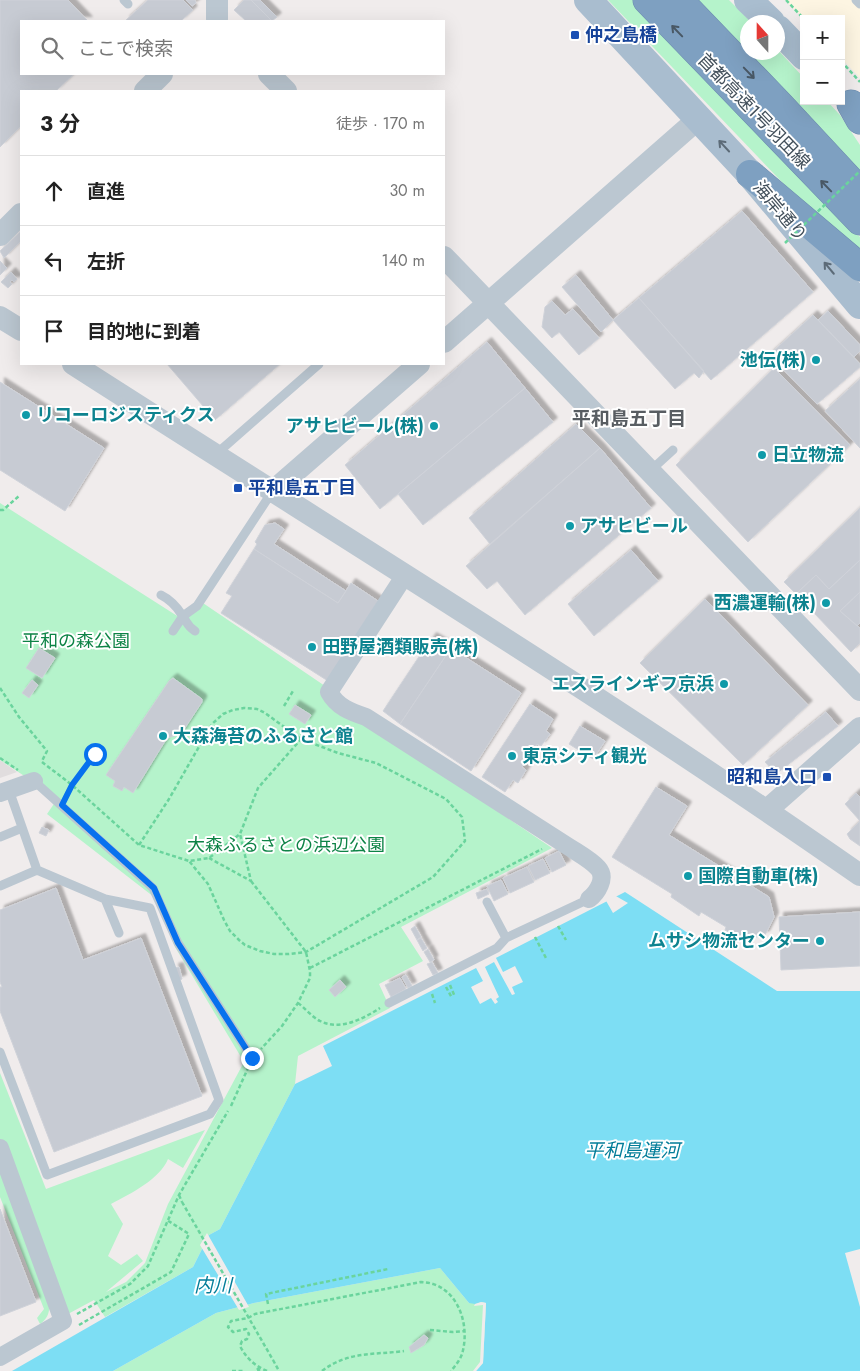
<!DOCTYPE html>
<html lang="ja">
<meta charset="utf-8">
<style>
:root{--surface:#fff;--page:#f6f6f6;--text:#222;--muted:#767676;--line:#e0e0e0}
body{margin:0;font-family:Jost,"Noto Sans JP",sans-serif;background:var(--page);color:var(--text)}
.controls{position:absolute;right:15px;top:15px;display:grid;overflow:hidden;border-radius:0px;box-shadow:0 5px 20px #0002}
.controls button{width:45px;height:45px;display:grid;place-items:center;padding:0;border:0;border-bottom:1px solid var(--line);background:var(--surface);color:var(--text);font:25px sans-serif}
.compass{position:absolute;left:740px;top:15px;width:45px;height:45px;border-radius:50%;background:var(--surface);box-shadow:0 5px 20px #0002;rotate:339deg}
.stop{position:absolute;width:15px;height:15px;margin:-11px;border:4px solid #0771ee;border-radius:50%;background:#fff}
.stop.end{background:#0771ee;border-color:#fff;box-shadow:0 1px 5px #0008}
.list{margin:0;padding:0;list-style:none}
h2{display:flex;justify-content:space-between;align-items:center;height:65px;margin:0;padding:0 20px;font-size:21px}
h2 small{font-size:16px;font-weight:400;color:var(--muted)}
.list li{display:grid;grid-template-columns:32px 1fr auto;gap:15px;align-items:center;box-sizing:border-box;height:70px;padding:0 20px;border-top:1px solid var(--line)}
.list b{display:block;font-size:19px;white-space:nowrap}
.list em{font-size:16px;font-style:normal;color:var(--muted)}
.icon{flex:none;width:28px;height:28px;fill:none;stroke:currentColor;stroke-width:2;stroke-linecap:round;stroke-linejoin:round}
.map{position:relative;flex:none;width:860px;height:1371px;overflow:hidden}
.search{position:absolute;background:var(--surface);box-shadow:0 5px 20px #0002;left:20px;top:20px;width:425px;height:55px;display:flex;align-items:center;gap:12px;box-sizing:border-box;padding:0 18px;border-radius:0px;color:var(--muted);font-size:19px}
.panel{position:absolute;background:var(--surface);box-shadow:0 5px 20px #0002;left:20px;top:90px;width:425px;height:275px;border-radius:0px}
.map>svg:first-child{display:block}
.commercial{fill:#fdf5e2}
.education{fill:#e1ddde}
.green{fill:#b5f3cb}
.water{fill:#7ddef4}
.pier{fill:#f0ecec}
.building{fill:#c7cbd3;stroke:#cfd2d9;filter:url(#shadow)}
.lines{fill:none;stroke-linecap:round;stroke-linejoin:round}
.motorway-casing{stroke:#6a8bad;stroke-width:29}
.path{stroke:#6ad49d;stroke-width:2.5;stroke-dasharray:4 2.5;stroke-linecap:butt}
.service{stroke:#bbc7d1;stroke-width:9}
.minor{stroke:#bbc7d1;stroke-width:18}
.tertiary{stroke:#bbc7d1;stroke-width:22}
.primary{stroke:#a9bdcf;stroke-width:28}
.motorway{stroke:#7ea0c1;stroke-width:28}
.path-bridge{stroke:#6ad49d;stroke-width:2.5;stroke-dasharray:4 2.5;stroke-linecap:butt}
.oneway{stroke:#495865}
.oneway2{stroke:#5c6b78}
.route{stroke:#0771ee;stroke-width:6}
.transit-dot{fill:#1a4fb4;stroke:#fff;stroke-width:2}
.culture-dot{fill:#0f9aa8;stroke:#fff;stroke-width:2}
.labels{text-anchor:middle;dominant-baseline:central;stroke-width:4;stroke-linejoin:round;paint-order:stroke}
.transit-label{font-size:18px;font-weight:bold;fill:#164399;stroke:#fff;text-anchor:start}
.street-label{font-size:18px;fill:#43505b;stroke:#fff}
.culture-label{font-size:18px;font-weight:bold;fill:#0d838f;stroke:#fff;text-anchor:start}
.park-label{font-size:18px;fill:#0d8346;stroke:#fff}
.neighbourhood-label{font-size:19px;font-weight:bold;fill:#585d62;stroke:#fff}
.water-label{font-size:19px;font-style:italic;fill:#037d99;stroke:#fff}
</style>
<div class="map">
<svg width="860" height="1371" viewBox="0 0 860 1371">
<defs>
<filter id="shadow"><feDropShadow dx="4.5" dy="-4.5" stdDeviation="1" flood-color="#0004"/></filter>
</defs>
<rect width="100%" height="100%" fill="#f0ecec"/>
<path class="commercial" d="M785,0h75v78l-19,-20v-39h-37z"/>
<path class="education" d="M0,760l17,12 -17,6z"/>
<path class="green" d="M608,0h25l227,237v16l-39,-30z
M692,0h37l22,22h-3v30h30v-2l26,28v23h23l13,14 20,30v31z
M0,503l182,116 15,-20 128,87 -5,7c11,19 20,24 42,26l190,129 -151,79 22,34 -44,23 11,24 -92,48 -3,28 -75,145 -11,6 -16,32 -88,50 -11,-17 -26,14 -68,-173v-68l46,116 159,-59 -22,38 -15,-9c-8,20 -38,35 -57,45l12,20 -15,32 13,9 16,-11 6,7 -37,31 20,-10 19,-19 23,-59 76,-142 -69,-115 -21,-50 -107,-83 11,-16 -58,-38z
M0,1172l49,131c1,9 -1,15 -9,21l-3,-6 7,-9 -44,-112z
M440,1268l29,35 12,-1 5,1 -3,60 -7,8h-363l103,-58 38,-10z"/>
<path class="water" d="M625,892l152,99h83v380h-384l7,-8 3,-60 -4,-1 -7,2 -6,-1 -29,-35 -186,35 -38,10 -103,58h-101l181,-104 16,-32 11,-6 75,-145 37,-18 -9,-20z"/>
<path class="pier" d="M614,895l14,8 -15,10 -8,-14z
M495,956l8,16 12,-6 8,16 -11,5 3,7 -3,1 -18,-33 -9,5 14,30 -3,2 2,3 -3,2 -4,-6 -11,6 -9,-17 12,-6 -8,-15z
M207,1233l42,74 -10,3 -39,-65z
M860,1249v58l-15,-54z
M481,1302l5,1 -3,60 -7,8h-3l7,-9 3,-57 -9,1 1,-2z"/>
<path class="building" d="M0,0h68l20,21h-67v53h53l-18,17h-35v35l-21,21z
M148,0h35l10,10 -12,11h-56z
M186,0h9l1,3 -4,3z
M244,0h7l20,20 -25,1 -12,-11z
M251,0h9l17,17 -5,4z
M742,211l71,81 -102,88 -72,-82z
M21,231v10l-17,17 -4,-7z
M0,261l7,7 -7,7z
M11,272l6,7 -3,3 -2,-2 -2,2 2,2 -4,4 -7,-6z
M576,275l37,45 -12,12 -39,-45z
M639,298l65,73 -5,7 -5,-5 -19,16 -62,-69z
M552,301l13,14 8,-6 26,29 -20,17 -20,-23 -7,6 -10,-11 3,-20z
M828,311l32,34v6l-6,6 -36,-37z
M813,315l47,49v3l-43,37 -48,-49z
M487,342l38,46 -145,121 -35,-44z
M167,364h113l-65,56z
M774,368l76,77 -102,97 -72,-77z
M860,379v69l-35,-37z
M0,382l104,66 -39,63 -65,-41z
M525,388l28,34 -130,103 -25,-31z
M576,424l24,24 -110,96 -21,-26z
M600,448l51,60 -126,107 -28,-34 -10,8 -21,-23z
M860,508v52l-31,29 -13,-14 -20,19 -12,-12z
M275,523l9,6 -10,15 72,47 -8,12 -84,-54 3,-5 -2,-2 10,-17z
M254,549l84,54 13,-20 27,18 -50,80 -107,-68 11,-17 -6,-3z
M631,550l27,31 -64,55 -26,-32z
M860,560v32l-20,19 20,17v15l-9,9 -55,-58 20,-19 13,14z
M860,592v31l-3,3 -17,-15z
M705,599l103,106 -65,60 -103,-102z
M432,637l19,11 -51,76 -17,-13z
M39,648l16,10 -13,20 -16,-10z
M451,648l70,45 -50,78 -71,-47z
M173,678l29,21v3l-21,32 -14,4 -34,55 -9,-6 -2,4 -9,-5 2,-5 -9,-6 63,-94z
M32,680l6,5 -9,13 -7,-5z
M530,704l23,15 -7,12 4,3 -9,12 -4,-2 -15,23 4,3 -8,13 -5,-3 -8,12 -23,-15z
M295,705l16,10 -6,9 -16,-10z
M826,712l12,14 -62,48 -11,-12z
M580,726l25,15 -12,18 -24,-15z
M656,787l31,19 -18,29 100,62 5,20 -9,18 -22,5 -18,-10 1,-3 -25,-15 -2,4 -28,-19 1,-3 -60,-37z
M856,793l4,4v24l-15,-17z
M860,821v25l-10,-7 -3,-5z
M42,827l7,3 -3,6 -7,-3z
M559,851l7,14 -14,7 -7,-14z
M543,859l7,14 -15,7 -7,-14z
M527,867l7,15 -24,11 -7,-15z
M501,880l7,14 -14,7 -7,-15z
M56,888l27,72 58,-22 61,158 -148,56 -54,-141v-24h2l-2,-5v-72z
M487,889l2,5 -11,5 -2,-6z
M860,912v54l-79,4 -2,-53z
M415,926l6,11 -4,3 -6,-11z
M421,938l6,10 -4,3 -6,-11z
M428,949l6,11 -4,2 -6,-10z
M432,962l6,11 -5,2 -6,-11z
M179,967l3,12 -5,2 -3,-13z
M406,975l6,11 -4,2 -6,-11z
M400,978l6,11 -15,8 -6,-12z
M340,980l6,7 -11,10 -6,-7z
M0,1209l36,93 -36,14z
M424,1335l4,3 -4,7 -13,8 -2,-6z"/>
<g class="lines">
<defs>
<path id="motorway" d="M647,0l213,221
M679,0l102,106 79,85
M851,104l9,16
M750,174l110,93"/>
</defs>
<use href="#motorway" class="motorway-casing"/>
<path class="path" d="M786,0l18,19
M841,61l19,21
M0,510h3l16,-14
M0,688l19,29 28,34 -5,10
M284,706l9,-15
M0,758l18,12
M42,762l30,23 67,60 50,16 20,-3 31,-24 18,-46 43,-49
M67,794l5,-9 23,-32
M139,845l30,-46 43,-75 11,-10 10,-4 11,-2 13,1 8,4 36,26 37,14 38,10 70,36 16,18 3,24 -32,36 -127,75 -17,2h-15l-14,-3 -15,-6 -6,-5 -9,-9 -6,-11 -16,-36 -19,-23
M209,858l42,23 -11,-47
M251,881l55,71 4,19v7l-12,25 -16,23 -21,23
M558,926l8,14
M535,937l11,21
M310,968l232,-119
M450,985l5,12
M446,987l6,11
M432,994l3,9
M298,1003c7,5 14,14 22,18 20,10 43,-2 60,-13
M231,1106l17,-38
M179,1195l3,7
M268,1304l-2,-10 122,-25
M77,1314l53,-30 18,-18 31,-71 49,-84
M79,1325l92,-53 18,-38 -22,-14
M430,1330l23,2 12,-1
M273,1360l6,11
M257,1368l3,3h-3
M232,1371h11
M267,1371c-12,-5 -21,-13 -27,-25l2,-5 5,-2 2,-5 -3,-5 -13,3 -5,-5 3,-6 17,-3 7,-4 166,-32c36,1 50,42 41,72 -2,6 -7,12 -11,17
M322,1371c26,-20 52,-16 82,-20"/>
<path class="service" d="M124,0l4,4
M856,0l4,4
M215,455l104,-91
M650,471l23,-21
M161,595c8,4 16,12 21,20 6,8 4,10 13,16
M173,631l10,-15 14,-10 75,-114
M34,781l119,107 25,55 74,115
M9,790l28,80 68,29 14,34
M0,837l22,-9
M0,886l37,-16
M487,902l19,36
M389,1003l108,-55 9,-10 83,-39
M0,1052l47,123 163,-61 9,-14 -69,-192 -45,-9"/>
<path class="minor" d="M405,575l-76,117c8,15 22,20 37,25l203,130c9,6 22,13 29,21 9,10 -1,25 -9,31
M0,793l34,-12
M0,1148l63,173 -63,36"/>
<path class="tertiary" d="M217,19v-19
M269,74l17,17
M145,91l17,-17
M0,235l21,-21
M444,257l416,433
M0,317l21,13
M444,342l254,-223
M73,364c263,169 531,332 787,511
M272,492l147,-128
M767,810l93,-82"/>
<path class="primary" d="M588,0l162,174 110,131
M748,0l23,22
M778,29l26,27"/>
<use href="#motorway" class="motorway"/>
<path class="path-bridge" d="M785,243l75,-72
M182,1202l91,158"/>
</g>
<defs><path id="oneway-shaft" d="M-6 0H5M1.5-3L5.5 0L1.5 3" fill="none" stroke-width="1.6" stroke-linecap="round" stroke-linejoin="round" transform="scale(1.25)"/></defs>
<g class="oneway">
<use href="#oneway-shaft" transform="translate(677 31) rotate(-134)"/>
<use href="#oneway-shaft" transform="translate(749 73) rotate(46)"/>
<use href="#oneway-shaft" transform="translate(826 186) rotate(-134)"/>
</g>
<g class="oneway2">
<use href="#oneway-shaft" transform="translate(724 146) rotate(-133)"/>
<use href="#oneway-shaft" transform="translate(829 268) rotate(-130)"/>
</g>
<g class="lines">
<path class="route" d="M95,754l-23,31 -10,20 92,83 24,55 74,115"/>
</g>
<g class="transit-dot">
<rect x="570" y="30" width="10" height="10" rx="2.5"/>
<rect x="233" y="483" width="10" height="10" rx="2.5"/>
<rect x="822" y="772" width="10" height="10" rx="2.5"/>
</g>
<g class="culture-dot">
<circle cx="816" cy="360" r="5"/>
<circle cx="26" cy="415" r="5"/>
<circle cx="434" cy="426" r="5"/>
<circle cx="762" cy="455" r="5"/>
<circle cx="570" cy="526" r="5"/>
<circle cx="826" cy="603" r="5"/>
<circle cx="312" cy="647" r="5"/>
<circle cx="724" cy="684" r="5"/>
<circle cx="163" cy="736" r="5"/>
<circle cx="512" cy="756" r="5"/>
<circle cx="688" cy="876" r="5"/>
<circle cx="820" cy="941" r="5"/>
</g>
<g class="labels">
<g class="transit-label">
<text x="585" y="35">仲之島橋</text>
<text x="248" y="488">平和島五丁目</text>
<text x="817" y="777" text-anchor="end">昭和島入口</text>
</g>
<g class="street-label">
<text transform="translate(754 111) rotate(46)">首都高速1号羽田線</text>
<text transform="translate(780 211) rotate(50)">海岸通り</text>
</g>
<g class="culture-label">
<text x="806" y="360" text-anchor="end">池伝(株)</text>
<text x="36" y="415">リコーロジスティクス</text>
<text x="424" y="426" text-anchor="end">アサヒビール(株)</text>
<text x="772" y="455">日立物流</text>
<text x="580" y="526">アサヒビール</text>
<text x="816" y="603" text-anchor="end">西濃運輸(株)</text>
<text x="322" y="647">田野屋酒類販売(株)</text>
<text x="714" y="684" text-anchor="end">エスラインギフ京浜</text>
<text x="173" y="736">大森海苔のふるさと館</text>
<text x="522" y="756">東京シティ観光</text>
<text x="698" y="876">国際自動車(株)</text>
<text x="810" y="941" text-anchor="end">ムサシ物流センター</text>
</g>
<g class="park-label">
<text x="76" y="641">平和の森公園</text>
<text x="286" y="845">大森ふるさとの浜辺公園</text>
</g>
<g class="neighbourhood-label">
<text x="629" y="418">平和島五丁目</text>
</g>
<g class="water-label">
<text x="632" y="1150">平和島運河</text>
<text x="213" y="1285">内川</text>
</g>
</g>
</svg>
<div class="controls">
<button>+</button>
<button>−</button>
</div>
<svg class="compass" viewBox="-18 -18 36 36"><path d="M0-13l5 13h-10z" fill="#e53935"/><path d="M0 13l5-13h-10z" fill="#767676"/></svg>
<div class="stop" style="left:95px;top:754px"></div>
<div class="stop end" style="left:252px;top:1058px"></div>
<div class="search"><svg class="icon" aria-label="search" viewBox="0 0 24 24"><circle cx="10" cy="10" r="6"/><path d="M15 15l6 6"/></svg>ここで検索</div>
<section class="panel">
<h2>3 分<small>徒歩 · 170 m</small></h2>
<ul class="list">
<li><svg class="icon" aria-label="ahead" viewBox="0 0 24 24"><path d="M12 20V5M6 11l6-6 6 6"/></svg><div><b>直進</b></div><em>30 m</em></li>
<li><svg class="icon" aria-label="left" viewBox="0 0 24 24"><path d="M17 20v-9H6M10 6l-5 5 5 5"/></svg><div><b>左折</b></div><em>140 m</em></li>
<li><svg class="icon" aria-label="arrive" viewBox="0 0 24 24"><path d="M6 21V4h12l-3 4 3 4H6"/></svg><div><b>目的地に到着</b></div></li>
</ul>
</section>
</div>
